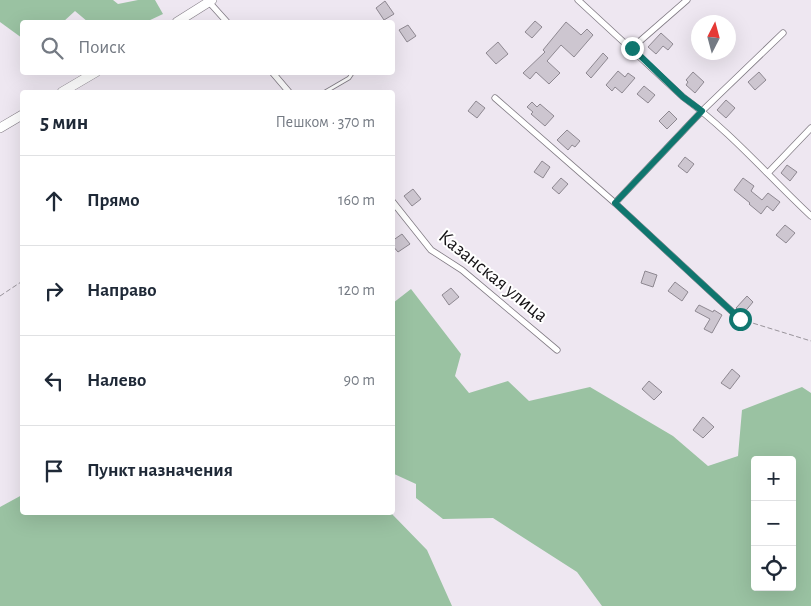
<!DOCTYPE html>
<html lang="ru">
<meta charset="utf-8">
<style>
:root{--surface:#fff;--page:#f2f2f3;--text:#1f2937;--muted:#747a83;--line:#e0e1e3}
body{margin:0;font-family:"Alegreya Sans",sans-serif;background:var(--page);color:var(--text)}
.controls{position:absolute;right:15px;bottom:15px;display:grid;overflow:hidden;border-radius:5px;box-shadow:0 5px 20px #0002}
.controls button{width:45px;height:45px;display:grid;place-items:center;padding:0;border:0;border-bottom:1px solid var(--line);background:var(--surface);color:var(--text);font:25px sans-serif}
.compass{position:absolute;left:691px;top:15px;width:45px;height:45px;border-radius:50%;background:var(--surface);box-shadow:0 5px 20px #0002;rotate:6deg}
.stop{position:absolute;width:15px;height:15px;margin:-11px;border:4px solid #0f766e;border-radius:50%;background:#fff}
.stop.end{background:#0f766e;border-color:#fff;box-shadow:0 1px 5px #0008}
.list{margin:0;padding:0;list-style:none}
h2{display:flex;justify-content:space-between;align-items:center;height:65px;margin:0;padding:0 20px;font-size:21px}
h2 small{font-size:16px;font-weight:400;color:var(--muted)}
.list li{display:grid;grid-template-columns:32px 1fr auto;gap:15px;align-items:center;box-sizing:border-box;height:90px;padding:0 20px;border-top:1px solid var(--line)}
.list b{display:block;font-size:19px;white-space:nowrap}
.list em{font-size:16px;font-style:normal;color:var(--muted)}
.icon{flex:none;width:28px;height:28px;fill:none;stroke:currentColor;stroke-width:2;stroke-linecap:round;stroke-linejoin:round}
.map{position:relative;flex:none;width:811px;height:606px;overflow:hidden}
.search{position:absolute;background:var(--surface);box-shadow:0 5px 20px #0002;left:20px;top:20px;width:375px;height:55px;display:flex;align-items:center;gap:12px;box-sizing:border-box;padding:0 18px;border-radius:5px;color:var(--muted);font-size:19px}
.panel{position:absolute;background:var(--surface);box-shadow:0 5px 20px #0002;left:20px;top:90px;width:375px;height:425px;border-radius:5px}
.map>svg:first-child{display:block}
.green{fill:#9ac2a2;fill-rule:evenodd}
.building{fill:#cdc6d0;stroke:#8e8891}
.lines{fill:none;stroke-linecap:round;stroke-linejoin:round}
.lane-casing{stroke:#827c85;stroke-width:4.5}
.street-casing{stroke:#827c85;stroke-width:7}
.secondary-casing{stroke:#827c85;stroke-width:10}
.path{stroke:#99949b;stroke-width:1;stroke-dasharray:5 2.5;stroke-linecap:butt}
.lane{stroke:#fff;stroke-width:3}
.street{stroke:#fff;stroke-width:5.5}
.secondary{stroke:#fff;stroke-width:9}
.route{stroke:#0f766e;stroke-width:6}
.labels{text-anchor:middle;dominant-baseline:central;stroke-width:4;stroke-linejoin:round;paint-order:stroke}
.street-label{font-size:20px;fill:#131114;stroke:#fff}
</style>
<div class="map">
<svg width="811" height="606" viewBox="0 0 811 606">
<rect width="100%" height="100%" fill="#eee7f1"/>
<path class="green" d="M0,0h113l5,4 20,-4h17l8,14 -17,8h-58l-13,-11 -12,11h-41v16l-22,-16z
M411,289l50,65 -6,22 14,17 39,-12 21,20 61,-14 83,49 35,30 30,-10 4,-46 60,-23 9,6v213h-209l-25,-34 -84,-54 -50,1 -27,-21v-14l-24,-11 1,-170zM755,460h37v127h-37z
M22,495v17l369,1 36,37 25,56h-452v-99z"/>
<path class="building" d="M385,1l9,13 -10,6 -8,-12z
M535,21l7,6 -10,11 -7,-6z
M566,22l15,13 6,-6 6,6 -19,22 -13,-12 -14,16 13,12 -11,11 -13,-12 -6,7 -7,-6 22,-21 -2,-2z
M408,25l8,11 -9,6 -8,-12z
M661,33l12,11 -5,6 -5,-4 -7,8 -8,-7z
M498,42l10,12 -12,10 -10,-11z
M603,53l5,5 -17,20 -5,-5z
M618,71l7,6 3,-4 7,5 -13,15 -7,-6 -3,4 -6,-6z
M693,72l11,10 -9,11 -9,-8 2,-3 -2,-2z
M759,72l7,8 -11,10 -7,-8z
M644,86l11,9 -7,8 -11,-9z
M726,100l9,8 -9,10 -9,-8z
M476,101l9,7 -8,10 -9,-7z
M532,102l5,5 3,-3 14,12 -9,10 -14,-12 2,-2 -6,-5z
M669,111l8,8 -10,10 -8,-8z
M567,130l13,11 -5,6 -3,-2 -4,5 -11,-10z
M685,157l9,7 -7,9 -9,-7z
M542,161l8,6 -7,11 -9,-6z
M787,165l10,7 -7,9 -9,-8z
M561,178l7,6 -9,10 -7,-6z
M743,178l11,8 -3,5 11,9 6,-7 12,9 -7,9 -6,-5 -6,8 -12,-10 1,-1 -16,-13z
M413,189l8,10 -9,7 -8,-10z
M785,225l10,8 -9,10 -10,-8z
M402,234l8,10 -12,8 -6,-7v-4z
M645,271l12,4 -4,12 -12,-4z
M675,282l13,10 -6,9 -14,-10z
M451,288l8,9 -10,8 -7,-10z
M747,296l6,6 -10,12 -7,-6z
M699,305l14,7 1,-2 8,5 -10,18 -8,-4 6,-10 -15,-8z
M732,369l8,7 -10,13 -9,-6z
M649,381l13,11 -8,8 -12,-11z
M703,417l11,10 -11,11 -10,-8z"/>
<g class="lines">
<defs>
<path id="lane" d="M325,92l24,-14 4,-6"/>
<path id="street" d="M578,0l105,97c48,35 85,79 128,119
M209,2l18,20
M632,48l55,-48
M272,72l17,20
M495,98l120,105 125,116
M768,173l43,-45
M392,201l39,49 31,20 95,80
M615,203l87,-92 81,-78"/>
<path id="secondary" d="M177,22l35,-22
M62,92l34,-20
M0,128l22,-13"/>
</defs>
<use href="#lane" class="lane-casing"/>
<use href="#street" class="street-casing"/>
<use href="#secondary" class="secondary-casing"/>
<path class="path" d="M0,296l21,-14 1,-8
M746,321l65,20"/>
<use href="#lane" class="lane"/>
<use href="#street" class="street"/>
<use href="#secondary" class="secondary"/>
</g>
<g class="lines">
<path class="route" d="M632,48l51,49 19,14 -87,92 125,116"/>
</g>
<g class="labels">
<g class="street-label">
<text transform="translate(493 276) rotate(39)">Казанская улица</text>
</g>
</g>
</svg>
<div class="controls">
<button>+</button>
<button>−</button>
<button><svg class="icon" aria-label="locate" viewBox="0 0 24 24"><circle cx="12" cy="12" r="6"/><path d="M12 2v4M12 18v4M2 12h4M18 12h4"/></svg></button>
</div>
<svg class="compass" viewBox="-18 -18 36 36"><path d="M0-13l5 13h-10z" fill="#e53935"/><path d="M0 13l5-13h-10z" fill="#747a83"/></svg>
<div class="stop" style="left:740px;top:319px"></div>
<div class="stop end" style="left:632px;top:48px"></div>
<div class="search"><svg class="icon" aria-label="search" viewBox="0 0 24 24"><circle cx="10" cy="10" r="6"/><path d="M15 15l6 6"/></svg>Поиск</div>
<section class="panel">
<h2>5 мин<small>Пешком · 370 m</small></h2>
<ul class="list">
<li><svg class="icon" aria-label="ahead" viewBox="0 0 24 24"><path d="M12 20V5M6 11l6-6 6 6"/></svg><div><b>Прямо</b></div><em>160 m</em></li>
<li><svg class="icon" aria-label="right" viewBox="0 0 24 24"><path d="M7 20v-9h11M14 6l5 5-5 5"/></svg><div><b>Направо</b></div><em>120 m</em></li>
<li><svg class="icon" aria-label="left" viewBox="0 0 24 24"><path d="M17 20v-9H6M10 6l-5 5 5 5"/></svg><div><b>Налево</b></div><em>90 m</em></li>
<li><svg class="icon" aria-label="arrive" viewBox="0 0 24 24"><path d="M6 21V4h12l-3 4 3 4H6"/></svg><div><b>Пункт назначения</b></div></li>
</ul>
</section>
</div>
